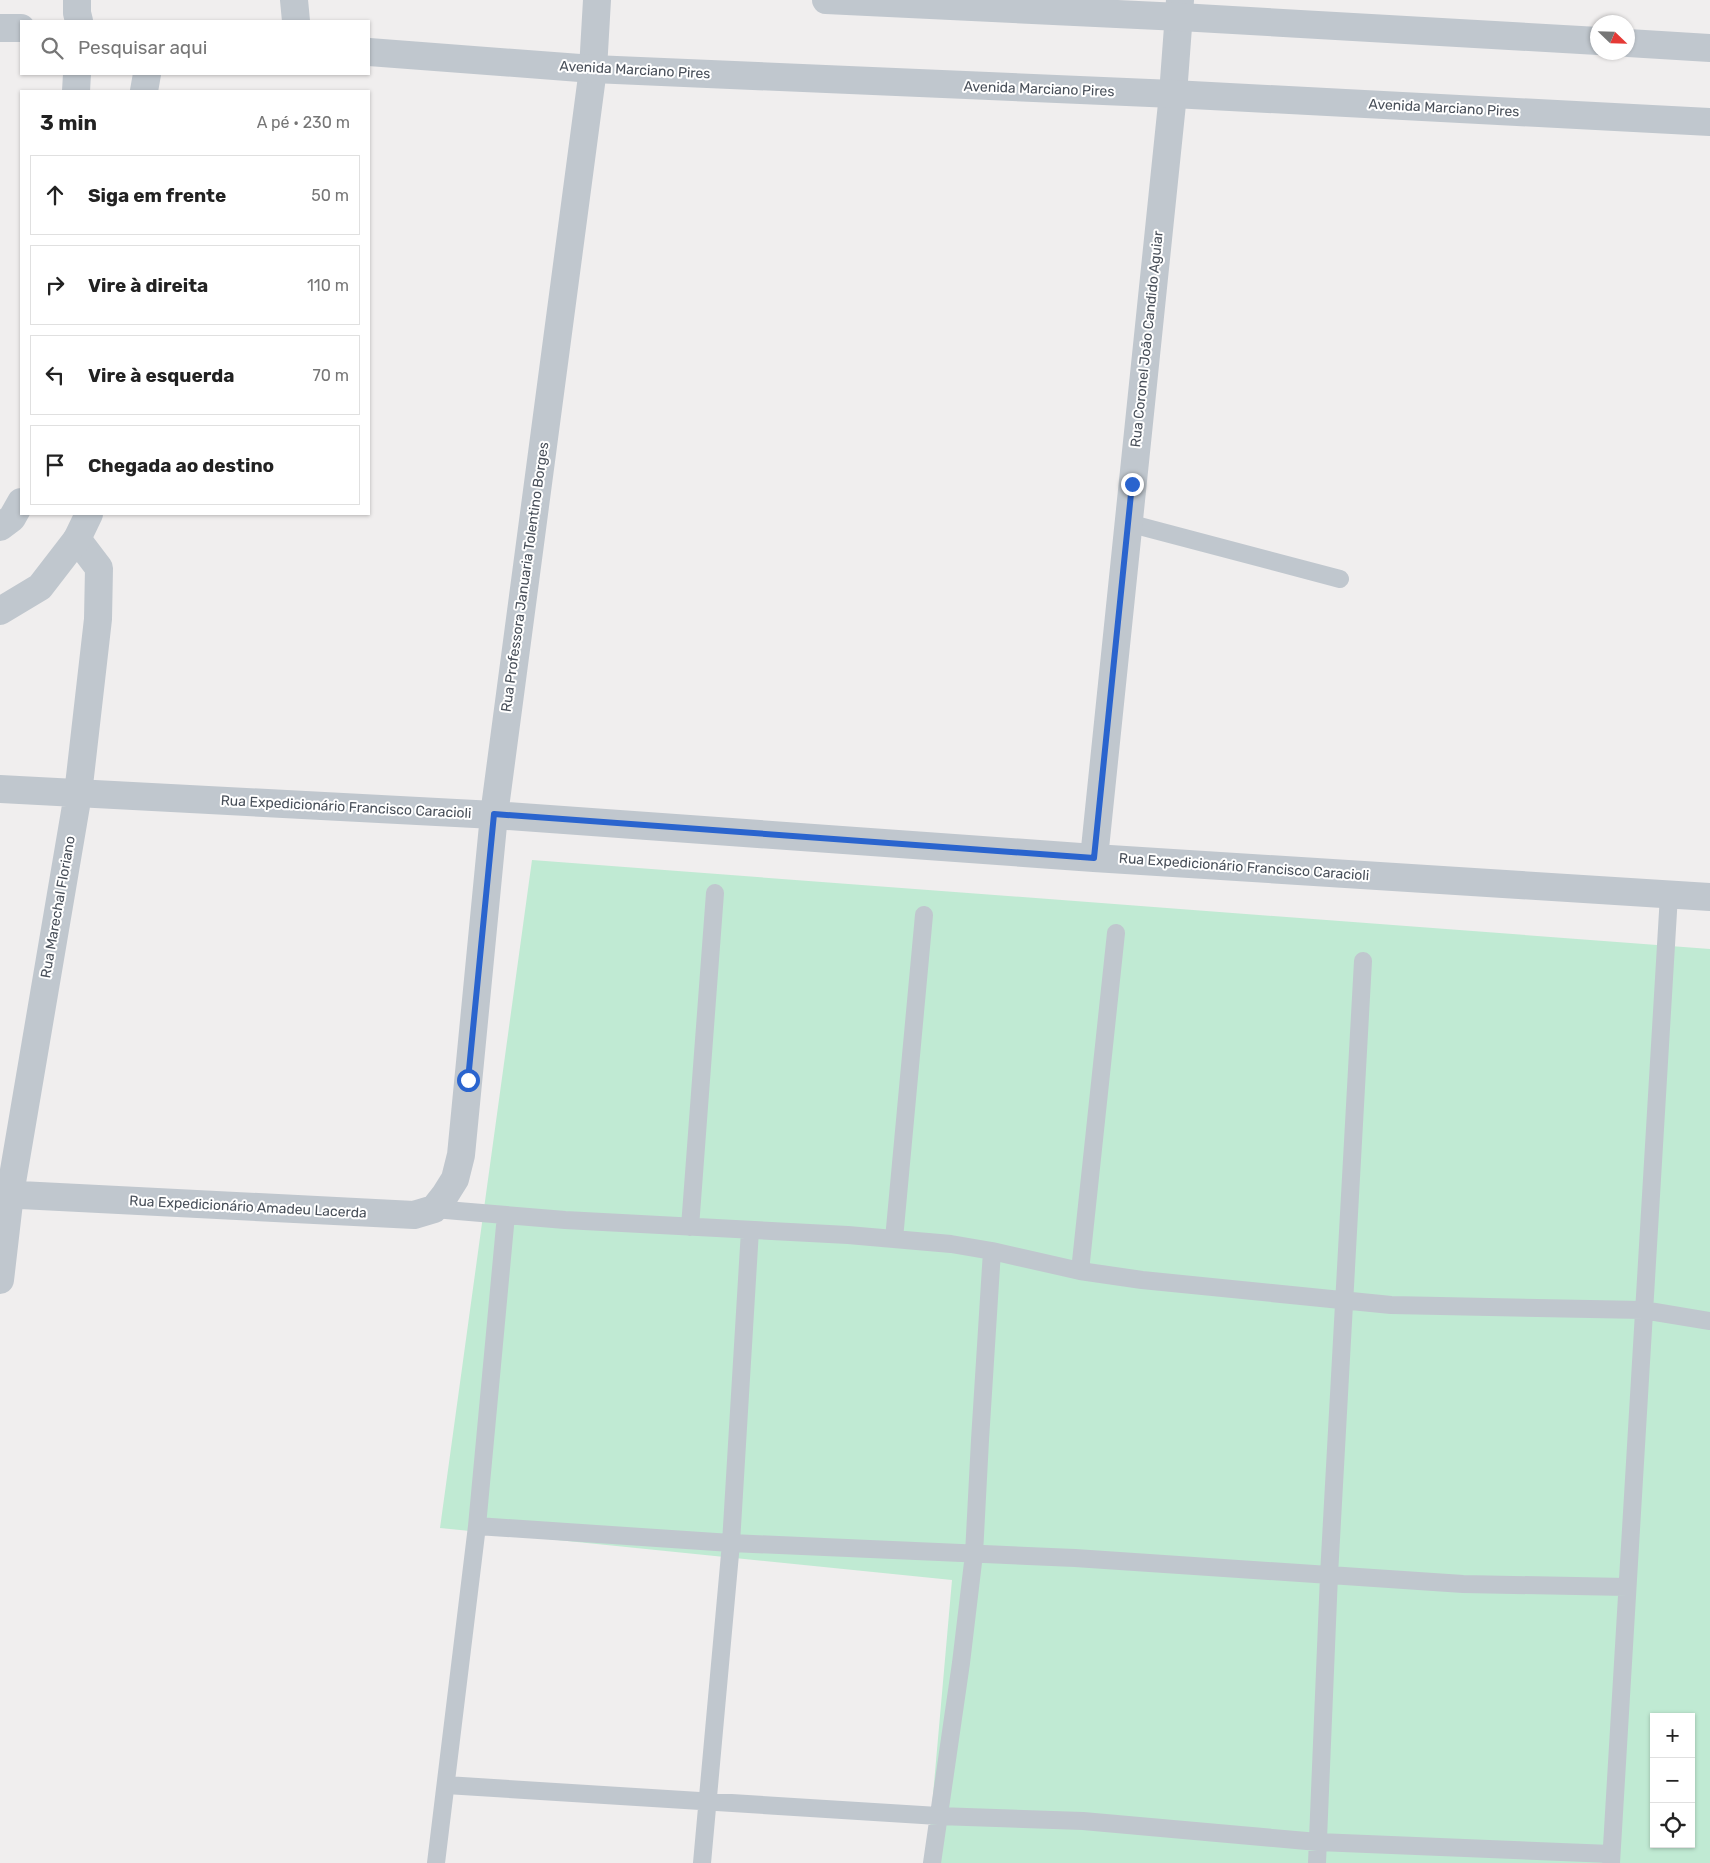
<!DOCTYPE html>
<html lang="pt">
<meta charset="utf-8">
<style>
:root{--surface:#fff;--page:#f6f6f6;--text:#222;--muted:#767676;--line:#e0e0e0}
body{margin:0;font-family:Rubik,sans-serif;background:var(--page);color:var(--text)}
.controls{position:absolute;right:15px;bottom:15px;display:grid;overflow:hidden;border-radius:0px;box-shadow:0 1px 4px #0004}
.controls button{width:45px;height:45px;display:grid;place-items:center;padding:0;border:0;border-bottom:1px solid var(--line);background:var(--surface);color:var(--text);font:25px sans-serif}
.compass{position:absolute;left:1590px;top:15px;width:45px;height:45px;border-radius:50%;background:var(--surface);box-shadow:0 1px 4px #0004;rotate:113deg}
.stop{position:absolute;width:15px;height:15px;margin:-11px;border:4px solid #2a64ce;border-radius:50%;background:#fff}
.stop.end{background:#2a64ce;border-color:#fff;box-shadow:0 1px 5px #0008}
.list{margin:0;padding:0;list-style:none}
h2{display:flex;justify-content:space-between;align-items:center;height:65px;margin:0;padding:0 20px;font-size:21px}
h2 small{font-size:16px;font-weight:400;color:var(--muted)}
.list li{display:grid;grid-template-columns:32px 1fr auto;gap:15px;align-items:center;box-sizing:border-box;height:80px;margin:0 10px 10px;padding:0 10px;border:1px solid var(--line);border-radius:0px}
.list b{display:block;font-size:19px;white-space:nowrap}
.list em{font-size:16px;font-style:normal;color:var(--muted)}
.icon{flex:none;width:28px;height:28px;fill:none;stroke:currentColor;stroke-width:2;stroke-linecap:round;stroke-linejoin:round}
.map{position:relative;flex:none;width:1710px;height:1863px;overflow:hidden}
.search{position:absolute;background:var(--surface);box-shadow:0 1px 4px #0004;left:20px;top:20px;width:350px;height:55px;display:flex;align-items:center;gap:12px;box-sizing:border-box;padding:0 18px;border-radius:0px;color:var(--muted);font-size:19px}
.panel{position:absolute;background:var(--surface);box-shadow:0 1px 4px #0004;left:20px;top:90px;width:350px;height:425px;border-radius:0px}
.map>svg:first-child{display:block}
.green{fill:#c0ead3;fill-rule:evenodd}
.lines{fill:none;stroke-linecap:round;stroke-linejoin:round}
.service{stroke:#c0c7ce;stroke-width:18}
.minor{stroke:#c0c7ce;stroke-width:28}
.tertiary{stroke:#c0c7ce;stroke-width:28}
.route{stroke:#2a64ce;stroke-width:6}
.labels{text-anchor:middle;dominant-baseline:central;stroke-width:4;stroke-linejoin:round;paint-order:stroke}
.street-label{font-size:14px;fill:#484f59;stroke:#fff}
</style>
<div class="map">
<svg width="1710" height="1863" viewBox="0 0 1710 1863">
<rect width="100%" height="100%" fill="#f0eeee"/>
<path class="green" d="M532,860l1178,89v914h-783l25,-283 -512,-52zM1654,1717h37v127h-37z"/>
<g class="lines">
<path class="service" d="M1128,523l212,56
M434,1209l131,11 283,15 103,9 41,7 88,20 62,9 249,25 252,5 67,11
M690,1227l25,-334
M894,1239l30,-324
M1080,1271l36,-338
M477,1526l254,17 344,15 388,26 164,3
M446,1785l492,31 145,5 235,21 293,12
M436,1863l41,-337 29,-311
M702,1863l29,-320 19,-313
M932,1863l29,-200 13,-109 6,-114 12,-189
M1317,1863l12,-288 34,-614
M1611,1863l58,-968"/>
<path class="minor" d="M0,789l494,26 600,43 616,39
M1094,858l79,-764 7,-94
M0,1194l414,21 20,-6 11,-14 10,-16 6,-24 33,-340 99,-746 4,-69
M0,1280l10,-86 68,-400 20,-175 1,-51 -22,-29"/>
<path class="tertiary" d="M77,0v13l2,8
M294,0l2,21
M826,0l354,17 418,24
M0,28h21
M1628,43l82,5
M369,52l224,17 580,25 537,28
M76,91l1,-17
M144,91l3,-17
M0,527l12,-9 9,-16
M0,611l40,-24 37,-48 12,-25"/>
</g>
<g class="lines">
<path class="route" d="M468,1080l26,-266 600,44 38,-374"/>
</g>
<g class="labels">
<g class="street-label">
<text transform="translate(635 70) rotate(3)">Avenida Marciano Pires</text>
<text transform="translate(1039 89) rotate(2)">Avenida Marciano Pires</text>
<text transform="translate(1444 108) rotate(3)">Avenida Marciano Pires</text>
<text transform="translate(1147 339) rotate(-84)">Rua Coronel João Candido Aguiar</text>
<text transform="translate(525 577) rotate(-82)">Rua Professora Januaria Tolentino Borges</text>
<text transform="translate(346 807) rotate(3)">Rua Expedicionário Francisco Caracioli</text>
<text transform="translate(1244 867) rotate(4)">Rua Expedicionário Francisco Caracioli</text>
<text transform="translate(58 907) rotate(-80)">Rua Marechal Floriano</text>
<text transform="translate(248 1207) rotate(3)">Rua Expedicionário Amadeu Lacerda</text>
</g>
</g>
</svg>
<div class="controls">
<button>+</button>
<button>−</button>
<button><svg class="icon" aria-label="locate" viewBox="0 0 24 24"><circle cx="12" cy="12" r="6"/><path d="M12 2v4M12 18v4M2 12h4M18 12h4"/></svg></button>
</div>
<svg class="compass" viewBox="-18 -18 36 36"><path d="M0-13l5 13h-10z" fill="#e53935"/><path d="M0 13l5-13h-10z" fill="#767676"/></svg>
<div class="stop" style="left:468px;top:1080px"></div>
<div class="stop end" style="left:1132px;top:484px"></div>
<div class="search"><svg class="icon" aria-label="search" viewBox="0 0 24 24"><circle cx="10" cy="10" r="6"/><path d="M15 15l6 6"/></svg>Pesquisar aqui</div>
<section class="panel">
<h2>3 min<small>A pé · 230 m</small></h2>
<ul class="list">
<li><svg class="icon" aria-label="ahead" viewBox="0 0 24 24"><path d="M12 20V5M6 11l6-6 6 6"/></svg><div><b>Siga em frente</b></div><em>50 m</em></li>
<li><svg class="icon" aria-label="right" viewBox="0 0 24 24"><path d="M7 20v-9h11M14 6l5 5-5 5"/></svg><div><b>Vire à direita</b></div><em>110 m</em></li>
<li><svg class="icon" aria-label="left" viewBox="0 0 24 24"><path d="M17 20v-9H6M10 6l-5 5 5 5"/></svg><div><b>Vire à esquerda</b></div><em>70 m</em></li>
<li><svg class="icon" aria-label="arrive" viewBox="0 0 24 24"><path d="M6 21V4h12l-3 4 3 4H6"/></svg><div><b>Chegada ao destino</b></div></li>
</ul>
</section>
</div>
